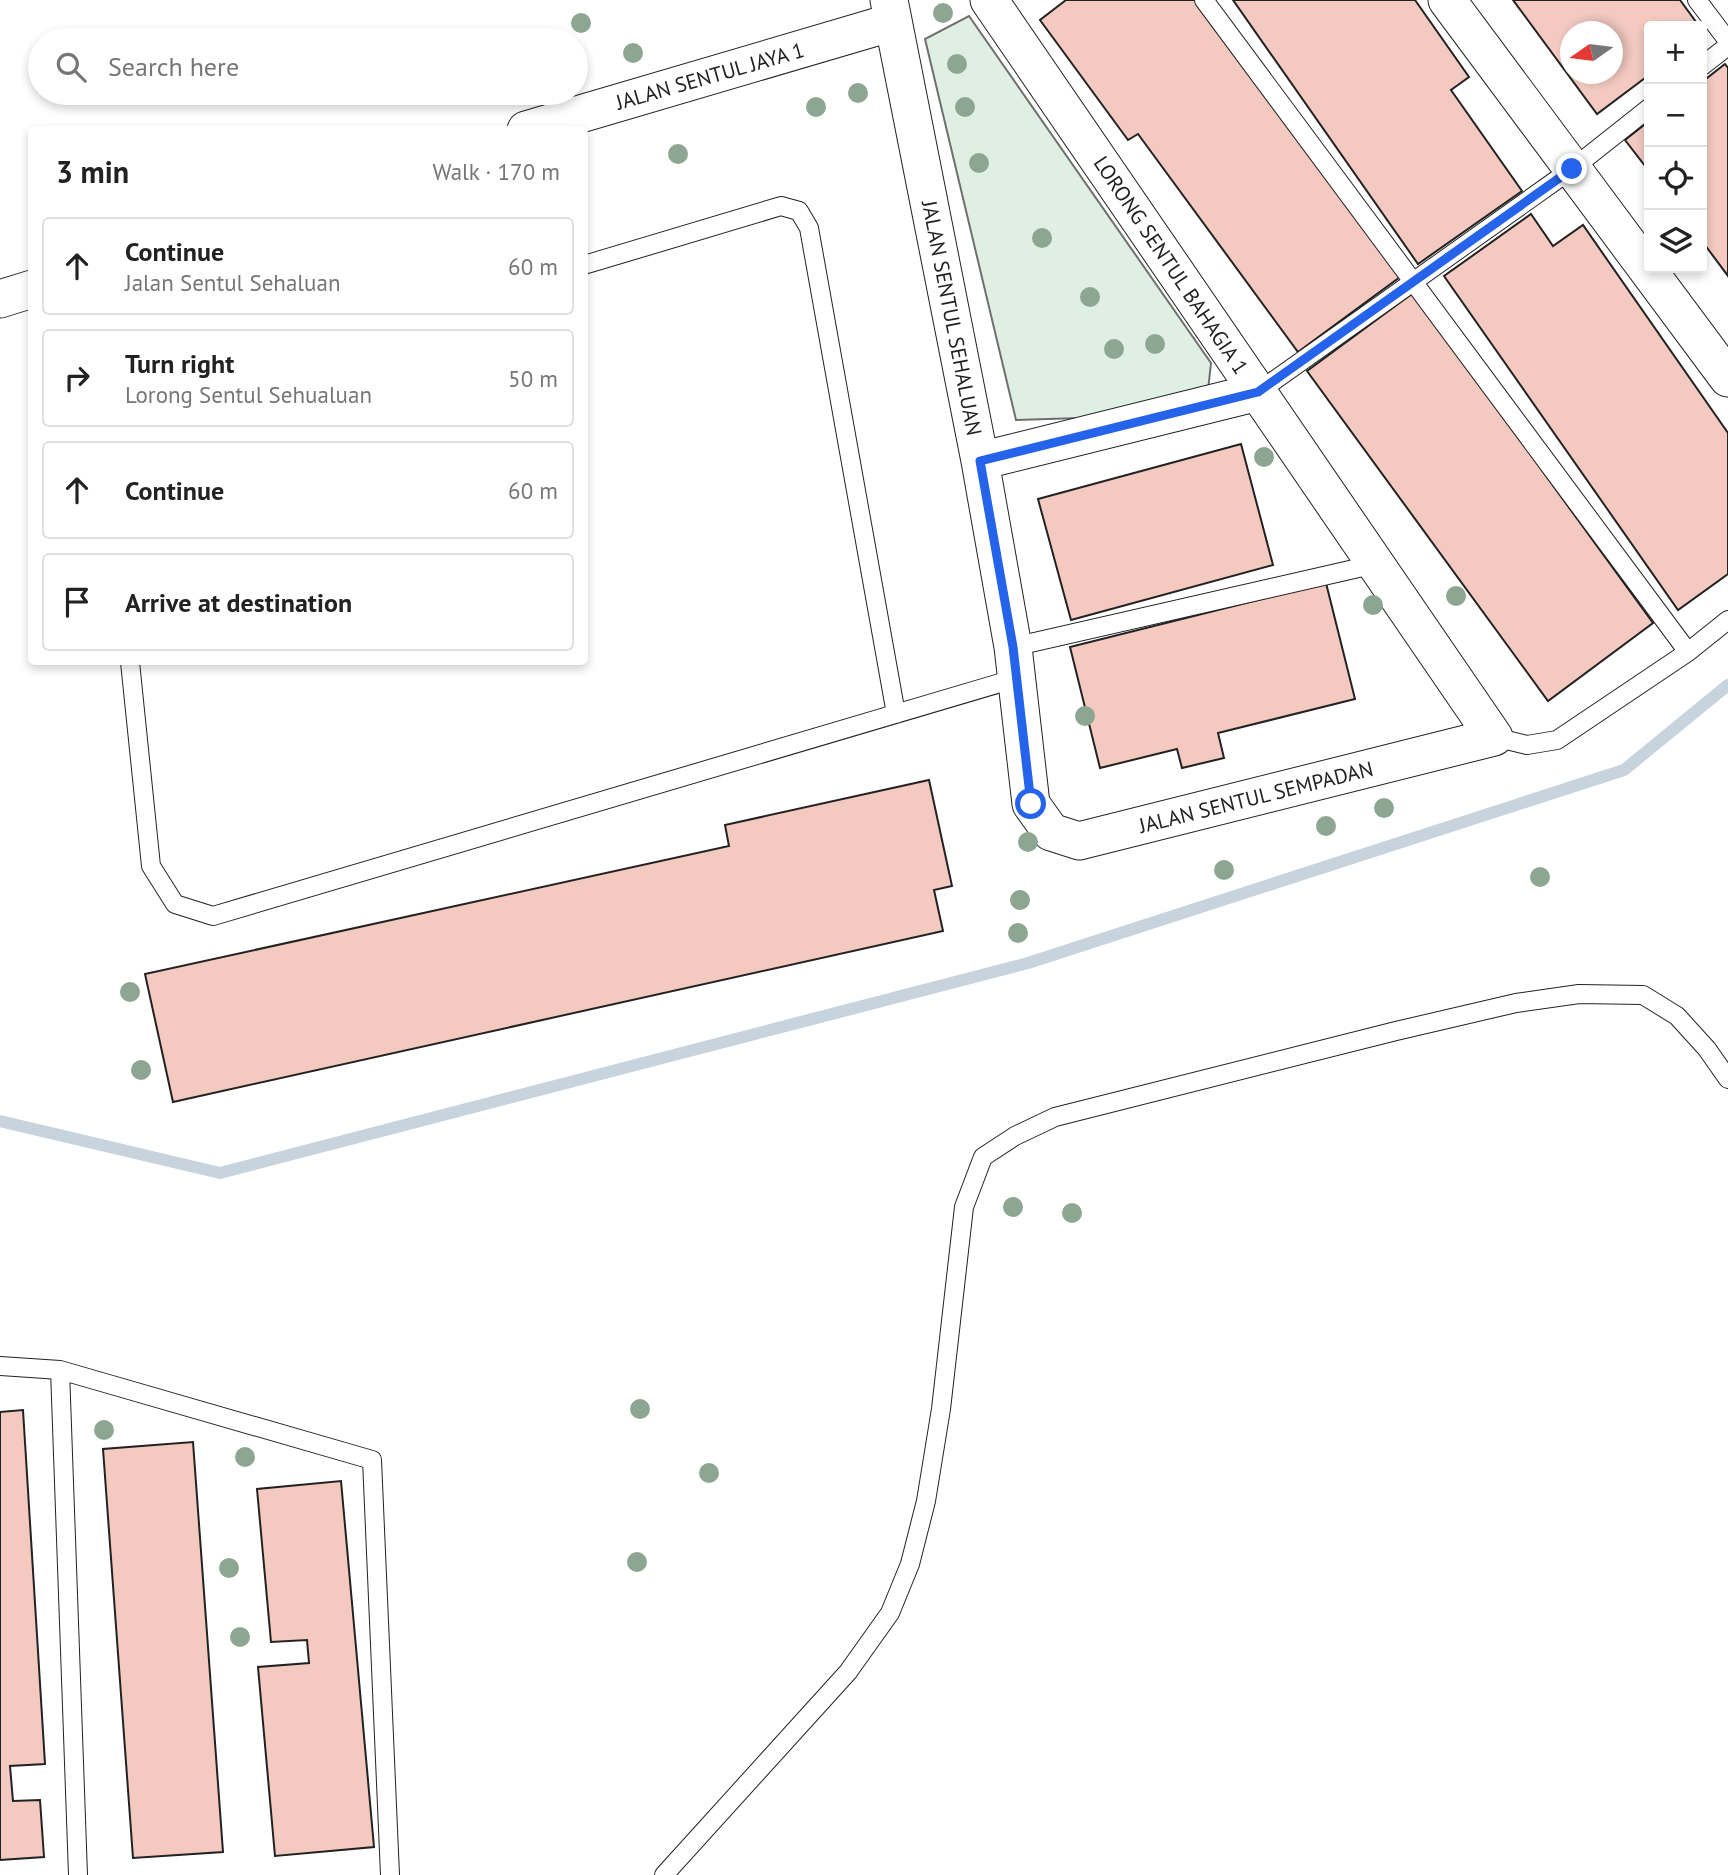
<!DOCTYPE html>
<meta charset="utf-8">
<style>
:root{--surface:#fff;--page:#f6f6f6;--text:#222;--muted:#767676;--line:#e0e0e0}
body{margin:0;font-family:"PT Sans",sans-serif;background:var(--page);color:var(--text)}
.controls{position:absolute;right:21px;top:21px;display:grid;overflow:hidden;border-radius:7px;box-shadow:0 4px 10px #0003}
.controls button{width:63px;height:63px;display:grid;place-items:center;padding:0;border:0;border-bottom:2px solid var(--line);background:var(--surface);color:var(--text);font:35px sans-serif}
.compass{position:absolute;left:1560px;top:21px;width:63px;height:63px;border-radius:50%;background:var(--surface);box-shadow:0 4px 10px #0003;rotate:256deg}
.stop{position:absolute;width:21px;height:21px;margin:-16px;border:5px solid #2563eb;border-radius:50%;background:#fff}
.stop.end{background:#2563eb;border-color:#fff;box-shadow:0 2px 7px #0008}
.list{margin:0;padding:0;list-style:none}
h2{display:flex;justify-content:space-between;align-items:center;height:91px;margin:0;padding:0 28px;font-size:30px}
h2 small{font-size:23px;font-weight:400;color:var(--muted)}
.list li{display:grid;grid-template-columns:46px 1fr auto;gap:21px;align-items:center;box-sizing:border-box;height:98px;margin:0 14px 14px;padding:0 14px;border:2px solid var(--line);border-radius:7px}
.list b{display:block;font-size:26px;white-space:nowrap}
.list p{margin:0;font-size:23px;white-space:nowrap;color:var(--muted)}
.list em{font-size:23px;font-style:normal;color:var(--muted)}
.icon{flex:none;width:38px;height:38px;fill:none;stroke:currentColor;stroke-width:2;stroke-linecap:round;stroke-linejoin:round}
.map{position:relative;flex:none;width:1728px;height:1875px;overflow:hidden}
.search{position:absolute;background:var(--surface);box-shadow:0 4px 10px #0003;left:28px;top:28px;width:560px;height:77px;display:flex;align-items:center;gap:18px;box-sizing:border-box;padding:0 24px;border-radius:38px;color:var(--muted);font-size:26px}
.panel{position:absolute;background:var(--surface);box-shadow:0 4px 10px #0003;left:28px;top:126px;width:560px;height:539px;border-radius:7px}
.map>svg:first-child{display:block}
.green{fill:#e0efe3;stroke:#6f6f6f;stroke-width:2}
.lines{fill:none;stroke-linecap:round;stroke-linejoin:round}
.stream{stroke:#c7d3dd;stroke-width:12}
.building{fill:#f3c9c0;stroke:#222;stroke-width:2;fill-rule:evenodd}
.lane-casing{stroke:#222;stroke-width:20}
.street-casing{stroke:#222;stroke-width:39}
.lane{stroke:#fff;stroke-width:18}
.street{stroke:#fff;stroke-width:37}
.tree{fill:#8da692}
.route{stroke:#2563eb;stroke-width:9}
.labels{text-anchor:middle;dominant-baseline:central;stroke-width:5;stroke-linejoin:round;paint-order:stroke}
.street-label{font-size:21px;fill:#222;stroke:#fff}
</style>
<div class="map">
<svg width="1728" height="1875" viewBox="0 0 1728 1875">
<rect width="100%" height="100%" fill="#fff"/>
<path class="green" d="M969,16l242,347 -3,27 -128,28 -64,2 -91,-381z"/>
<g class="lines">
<path class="stream" d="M0,1121l220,52 808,-210 596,-193 104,-85"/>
</g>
<path class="building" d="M1066,0h131l203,277 -102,75 -160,-218 -10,6 -88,-120z
M1233,0h182l54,77 -18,13 71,101 -104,73z
M1513,0h167l19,26h-50v49l-52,39zM1570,32h42v42h-42z
M1725,64l3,4v208l-26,-35v-159z
M1649,121v50l-24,-31z
M1531,214l22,32 30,-21 145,208v141l-50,36 -234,-334z
M1413,293l240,330 -105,78 -241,-330z
M1241,444l32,121 -202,55 -33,-121z
M1326,583l29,116 -137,34 6,25 -42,10 -5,-19 -77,19 -30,-121z
M929,780l23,106 -18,4 9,41 -770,171 -28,-128 584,-128 -4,-21z
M23,1410l22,354 -35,2 3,35 27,-1 4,57 -44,3v-448z
M193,1442l30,410 -90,6 -30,-409z
M341,1481l33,366 -99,9 -17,-189 51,-4 -2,-23 -36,2 -14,-153z"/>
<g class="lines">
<defs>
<path id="lane" d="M1204,0l484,652
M1697,0l31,41
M1702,66l26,-20
M584,265l197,-59 18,5 10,17 87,486
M1258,392l314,-223 77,-61
M1013,647l363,-83
M130,662l21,204 24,38 38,12 804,-238
M1494,737l33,8 30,-5 131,-88 40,-32
M0,1366l60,4 312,90 18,415
M60,1370l18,505
M664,1875l184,-203 42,-59 20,-49 16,-63 15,-92 23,-202 19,-50 32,-21 40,-19 341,-86 120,-28 63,-9 64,1 34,21 30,33 21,30"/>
<path id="street" d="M889,0l91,461 33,186 18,157 20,28 28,9 415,-104 -505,-737
M1447,0l281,378
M526,130l367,-108
M0,299l32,-10
M980,461l278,-69"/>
</defs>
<use href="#lane" class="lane-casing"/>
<use href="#street" class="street-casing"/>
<use href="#lane" class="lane"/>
<use href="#street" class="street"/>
</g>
<g class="tree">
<circle cx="943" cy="13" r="10"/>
<circle cx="581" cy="23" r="10"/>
<circle cx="633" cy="53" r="10"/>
<circle cx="957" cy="64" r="10"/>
<circle cx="858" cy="93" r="10"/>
<circle cx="816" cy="107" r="10"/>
<circle cx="965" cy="107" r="10"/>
<circle cx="678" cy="154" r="10"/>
<circle cx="979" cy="163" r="10"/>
<circle cx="1042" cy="238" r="10"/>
<circle cx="1090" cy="297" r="10"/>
<circle cx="1155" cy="344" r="10"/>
<circle cx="1114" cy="349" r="10"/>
<circle cx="1264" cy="457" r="10"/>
<circle cx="1456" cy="596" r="10"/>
<circle cx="1373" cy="605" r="10"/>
<circle cx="1085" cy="716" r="10"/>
<circle cx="1384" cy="808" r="10"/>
<circle cx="1326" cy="826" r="10"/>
<circle cx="1028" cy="842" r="10"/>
<circle cx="1224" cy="870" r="10"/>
<circle cx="1540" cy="877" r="10"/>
<circle cx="1020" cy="900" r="10"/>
<circle cx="1018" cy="933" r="10"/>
<circle cx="130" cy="992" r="10"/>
<circle cx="141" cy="1070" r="10"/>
<circle cx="1013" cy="1207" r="10"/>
<circle cx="1072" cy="1213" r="10"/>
<circle cx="640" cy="1409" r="10"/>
<circle cx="104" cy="1430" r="10"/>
<circle cx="245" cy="1457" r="10"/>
<circle cx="709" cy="1473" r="10"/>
<circle cx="637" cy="1562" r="10"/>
<circle cx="229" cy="1568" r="10"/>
<circle cx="240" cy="1637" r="10"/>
</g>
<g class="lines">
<path class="route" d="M1031,804l-18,-157 -33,-186 278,-69 314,-223"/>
</g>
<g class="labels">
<g class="street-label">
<text transform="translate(710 76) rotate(-16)">JALAN SENTUL JAYA 1</text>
<text transform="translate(1171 265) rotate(56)">LORONG SENTUL BAHAGIA 1</text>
<text transform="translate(952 318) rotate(79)">JALAN SENTUL SEHALUAN</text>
<text transform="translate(1256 797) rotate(-14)">JALAN SENTUL SEMPADAN</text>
</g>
</g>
</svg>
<div class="controls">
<button>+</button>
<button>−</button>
<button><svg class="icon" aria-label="locate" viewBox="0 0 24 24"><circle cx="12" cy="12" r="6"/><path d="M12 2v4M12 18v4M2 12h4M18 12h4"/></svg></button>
<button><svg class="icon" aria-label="layers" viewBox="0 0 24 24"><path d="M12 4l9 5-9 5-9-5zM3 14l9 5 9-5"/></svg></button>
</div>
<svg class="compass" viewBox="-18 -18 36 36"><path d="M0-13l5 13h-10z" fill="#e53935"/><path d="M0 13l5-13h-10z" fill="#767676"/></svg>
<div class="stop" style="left:1031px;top:804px"></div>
<div class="stop end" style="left:1572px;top:169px"></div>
<div class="search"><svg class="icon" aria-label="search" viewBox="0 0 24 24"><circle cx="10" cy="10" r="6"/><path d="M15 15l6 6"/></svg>Search here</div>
<section class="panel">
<h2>3 min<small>Walk · 170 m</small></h2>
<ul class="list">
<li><svg class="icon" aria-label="ahead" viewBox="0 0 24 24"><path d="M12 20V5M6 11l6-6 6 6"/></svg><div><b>Continue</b><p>Jalan Sentul Sehaluan</p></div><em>60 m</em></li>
<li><svg class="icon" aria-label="right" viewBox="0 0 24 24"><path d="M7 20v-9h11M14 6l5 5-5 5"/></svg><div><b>Turn right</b><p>Lorong Sentul Sehualuan</p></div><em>50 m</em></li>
<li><svg class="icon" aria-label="ahead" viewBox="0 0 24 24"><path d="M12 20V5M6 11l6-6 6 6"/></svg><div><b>Continue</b></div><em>60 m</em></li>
<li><svg class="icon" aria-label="arrive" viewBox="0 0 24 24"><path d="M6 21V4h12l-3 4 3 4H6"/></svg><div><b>Arrive at destination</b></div></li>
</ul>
</section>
</div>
